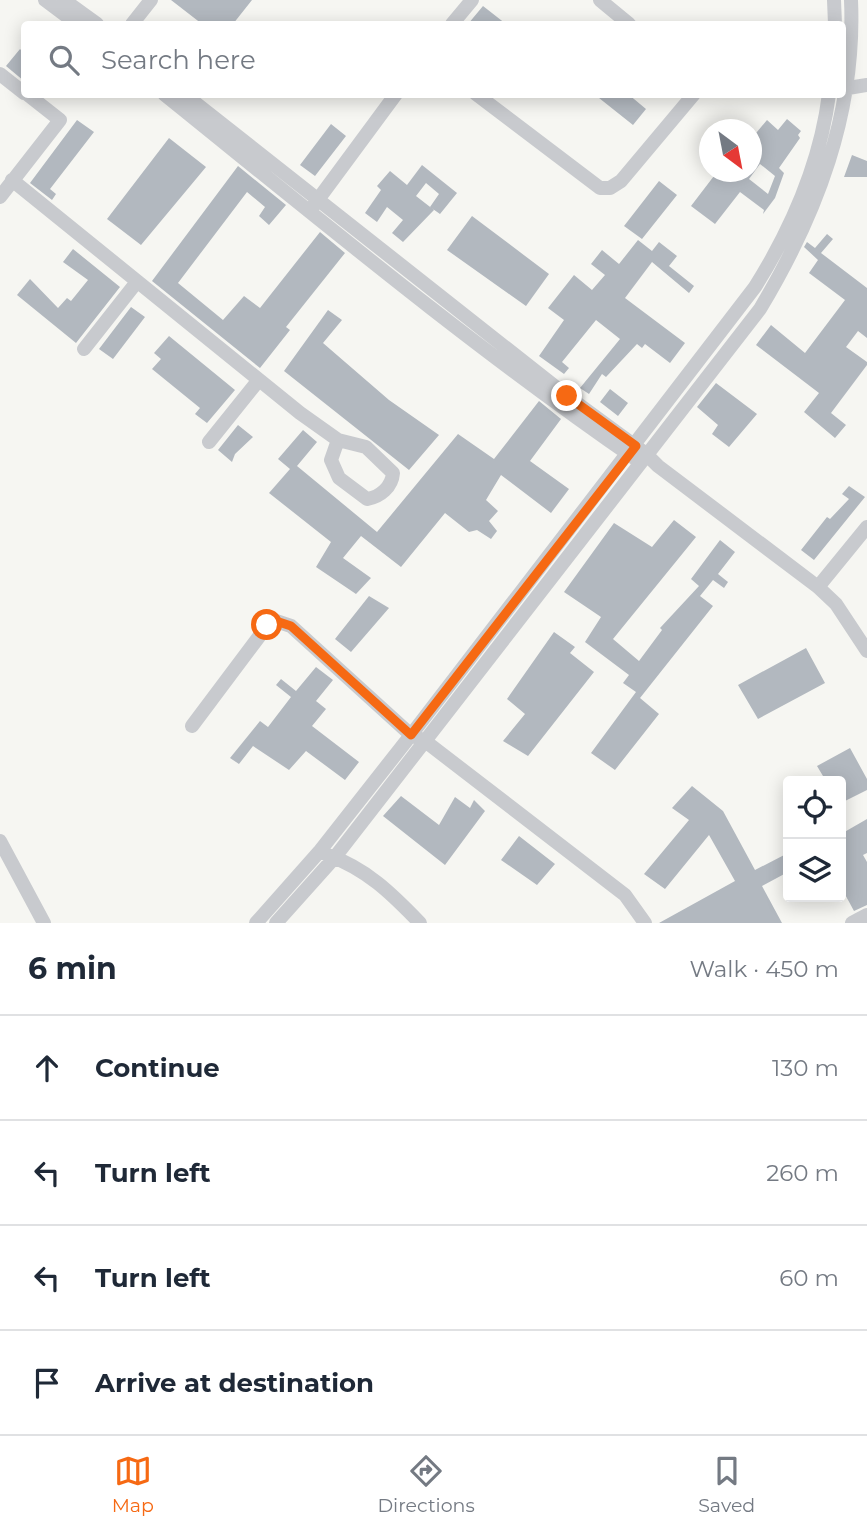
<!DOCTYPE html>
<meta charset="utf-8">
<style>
:root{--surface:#fff;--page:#f2f2f3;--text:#1f2937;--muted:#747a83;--line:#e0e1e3;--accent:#f66913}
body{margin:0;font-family:Montserrat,sans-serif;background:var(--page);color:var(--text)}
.controls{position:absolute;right:21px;bottom:21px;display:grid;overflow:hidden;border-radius:7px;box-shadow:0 4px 18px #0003}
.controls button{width:63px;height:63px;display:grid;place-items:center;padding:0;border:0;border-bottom:2px solid var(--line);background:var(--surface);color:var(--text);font:35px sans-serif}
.compass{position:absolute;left:699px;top:119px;width:63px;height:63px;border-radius:50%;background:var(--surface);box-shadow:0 4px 18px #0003;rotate:148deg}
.stop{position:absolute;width:21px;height:21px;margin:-16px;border:5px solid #f66913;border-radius:50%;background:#fff}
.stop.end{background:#f66913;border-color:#fff;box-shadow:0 2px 7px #0008}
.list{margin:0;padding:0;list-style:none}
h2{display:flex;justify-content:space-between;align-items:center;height:91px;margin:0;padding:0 28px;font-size:30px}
h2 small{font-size:23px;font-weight:400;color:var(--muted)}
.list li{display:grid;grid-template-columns:46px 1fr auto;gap:21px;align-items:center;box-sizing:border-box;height:105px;padding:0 28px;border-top:2px solid var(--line)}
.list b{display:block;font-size:26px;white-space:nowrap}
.list em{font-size:23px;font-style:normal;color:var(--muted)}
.icon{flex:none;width:38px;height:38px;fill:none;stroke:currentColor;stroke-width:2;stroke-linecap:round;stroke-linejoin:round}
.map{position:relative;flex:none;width:867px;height:923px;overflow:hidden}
.search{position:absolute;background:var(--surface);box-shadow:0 4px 18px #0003;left:21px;right:21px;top:21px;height:77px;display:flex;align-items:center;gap:18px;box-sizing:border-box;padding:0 24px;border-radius:7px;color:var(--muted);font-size:26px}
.sheet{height:511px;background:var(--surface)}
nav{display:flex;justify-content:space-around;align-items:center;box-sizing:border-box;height:98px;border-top:2px solid var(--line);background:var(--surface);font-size:19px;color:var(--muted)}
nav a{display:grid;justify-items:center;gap:4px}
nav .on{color:var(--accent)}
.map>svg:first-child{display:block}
.building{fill:#b2b8bf;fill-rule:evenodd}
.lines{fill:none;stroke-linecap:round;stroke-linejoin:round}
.minor{stroke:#c8cace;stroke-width:14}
.route{stroke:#f66913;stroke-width:9}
</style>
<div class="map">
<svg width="867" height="923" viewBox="0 0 867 923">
<rect width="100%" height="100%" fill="#f6f6f2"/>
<path class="building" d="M171,0h81l-19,24h-31z
M483,6l23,18h-38z
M20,49l4,4v28l-18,-15z
M594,94h34l18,15 -13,16z
M787,119l14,12 -3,4 2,3 -21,30 5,5 -9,25 -12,16 1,-4 -24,-18 -25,32 -24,-18 26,-34h35v-34l15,-18 11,10zM760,164l15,12 -7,18 -19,-15z
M77,120l17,12 -44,57 6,5 -4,6 -22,-17z
M331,124l15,12 -31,40 -15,-11z
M169,138l37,29 -65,78 -34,-26z
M852,155l15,6v16h-23z
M422,165l35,28 -17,21 -10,-7 9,-13 -13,-11 -10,13 18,14 -31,32 -11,-9 11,-13 -16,-13 -10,15 -12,-9 16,-23 -4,-4 13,-15 17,14z
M238,166l48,39 -17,20 -10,-9 6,-9 -18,-15 -69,91 45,37 21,-24 16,12 60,-76 25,21 -59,74 4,3 -30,38 -108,-87z
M659,181l18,14 -35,44 -18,-13z
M472,216l77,58 -23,32 -79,-56z
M827,234l6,5 -12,14 46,35v50l-9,-7 -12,16 21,15v3l-36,48 15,12 -11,13 -31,-26 15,-19 -63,-48 15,-20 34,28 40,-53 -36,-27 9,-13 -14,-13 3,-5 8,6z
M638,240l14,11 7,-9 18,14 -8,10 25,20 -5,7 -37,-31 -27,36 60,45 -15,20 -25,-19 -3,4 -5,-4 -31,33 -4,-3 -13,20 -9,-6 40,-49 -24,-19 -34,42 7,6 -5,6 -25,-18 25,-36 -16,-12 26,-33 18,15 13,-15 -14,-11 11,-14 17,14z
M73,249l47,38 -44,56 -59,-48 13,-16 28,29 9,-10 4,3 17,-21 -25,-18z
M131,307l14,10 -32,42 -14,-10z
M328,310l14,10 -19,23 66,57 50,35 -30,35 -125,-99z
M169,336l66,54 -28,33 -12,-9 5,-6 -48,-39 9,-10 -7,-6z
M716,383l41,31 -28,33 -17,-13 6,-9 -21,-18z
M610,389l18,14 -10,13 -18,-14z
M539,401l22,18 -31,42 39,28 -18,24 -50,-38 -15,25 12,11 -9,10 8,10 -6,8 -14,-9 -8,2 -24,-19 -44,54 -40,-31 -18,22 28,20 -15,16 -40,-27 15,-25 -62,-49 21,-24 -12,-10 25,-29 14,12 -20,24 80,66 81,-98 36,25z
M238,425l15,12 -18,17 -3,8 -14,-12z
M849,486l16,11 -51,63 -13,-10 26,-33 3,2 19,-20 -7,-5z
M674,520l22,17 -83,102 26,22 23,-31 -2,-2 39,-42 -8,-7 29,-39 15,12 -17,22 10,8 -4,6 -11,-8 -13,16 13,10 -73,92 19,16 -44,56 -24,-17 45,-61 -13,-9 6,-8 -44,-33 16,-25 -37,-25 50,-69 38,24z
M369,596l20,12 -38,44 -16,-13z
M554,632l21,15 -5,6 24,19 -66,84 -25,-15 22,-27 -18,-15z
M806,648l19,35 -67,36 -20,-34z
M316,667l17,13 -17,21 10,8 -14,17 47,36 -14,18 -39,-29 -17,19 -36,-24 -14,18 -9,-6 30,-37 8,6 23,-30 -15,-12 5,-6 15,12z
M850,748l17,31v11l-26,13v-22h-15l-9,-15z
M692,786l31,25 32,59 33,-17v19l-26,14 20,37h-123l76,-42 -26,-46 -44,54 -21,-15 45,-54 -17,-12z
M401,796l38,29 16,-28 15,11 4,-8 11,11 -40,54 -62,-49z
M867,819v34l-4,2 4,7v43l-13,6 -13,-24v-53z
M519,836l36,28 -18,21 -36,-25z"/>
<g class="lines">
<path class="minor" d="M45,0l32,24
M64,0l33,24
M600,0l29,24
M834,0l1,24
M132,24l19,-24
M452,24l20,-24
M0,74l24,19
M842,89l25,-4
M164,94c155,125 309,253 473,366
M184,94l383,302 79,58 12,12 160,121 18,17 31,47
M476,94l124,94h10l11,-7 73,-87
M12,180l288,233 38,27 28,7 27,26c-1,14 -13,24 -26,26l-28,-21 -8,-18 7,-20
M0,197l60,-77 -33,-26
M314,205l82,-111
M84,349l52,-66
M209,442l49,-61
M818,587l49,-60
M192,726l75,-100 9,-5 15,5 120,109 14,6 200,154 20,28
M0,841l44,82
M327,855c39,13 65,39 93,68
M256,923l63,-71 92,-117 344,-448c37,-59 65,-122 74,-193
M276,923l59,-66 425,-548c57,-95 96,-197 91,-309
M852,923l15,-8"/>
</g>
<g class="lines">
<path class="route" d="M267,625l9,-4 15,5 120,109 225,-289 -69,-50"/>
</g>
</svg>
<div class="controls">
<button><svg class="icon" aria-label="locate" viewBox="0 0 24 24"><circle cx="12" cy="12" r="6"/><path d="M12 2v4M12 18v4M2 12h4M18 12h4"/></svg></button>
<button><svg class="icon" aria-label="layers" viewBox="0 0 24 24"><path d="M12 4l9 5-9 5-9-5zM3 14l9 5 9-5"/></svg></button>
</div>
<svg class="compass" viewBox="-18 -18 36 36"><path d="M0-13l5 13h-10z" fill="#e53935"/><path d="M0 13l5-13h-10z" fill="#747a83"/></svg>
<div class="stop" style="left:267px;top:625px"></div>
<div class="stop end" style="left:567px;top:396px"></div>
<div class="search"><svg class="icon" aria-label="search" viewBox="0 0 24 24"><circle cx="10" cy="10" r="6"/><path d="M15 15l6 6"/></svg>Search here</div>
</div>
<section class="sheet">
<h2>6 min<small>Walk · 450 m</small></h2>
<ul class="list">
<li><svg class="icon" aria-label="ahead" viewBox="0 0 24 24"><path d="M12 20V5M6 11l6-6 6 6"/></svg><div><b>Continue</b></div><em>130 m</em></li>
<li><svg class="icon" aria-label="left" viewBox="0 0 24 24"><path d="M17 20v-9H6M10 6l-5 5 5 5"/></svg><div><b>Turn left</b></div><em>260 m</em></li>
<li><svg class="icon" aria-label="left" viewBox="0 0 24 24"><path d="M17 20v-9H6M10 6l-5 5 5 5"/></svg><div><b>Turn left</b></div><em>60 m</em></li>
<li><svg class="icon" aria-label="arrive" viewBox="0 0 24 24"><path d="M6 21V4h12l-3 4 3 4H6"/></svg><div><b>Arrive at destination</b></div></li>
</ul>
</section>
<nav>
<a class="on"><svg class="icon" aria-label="map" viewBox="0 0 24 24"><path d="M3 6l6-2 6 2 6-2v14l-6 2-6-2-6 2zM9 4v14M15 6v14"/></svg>Map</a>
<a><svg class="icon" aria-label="directions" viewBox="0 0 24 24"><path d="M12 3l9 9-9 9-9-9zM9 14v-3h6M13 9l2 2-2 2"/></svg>Directions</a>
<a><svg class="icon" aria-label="saved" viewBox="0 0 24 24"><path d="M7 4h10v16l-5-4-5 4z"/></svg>Saved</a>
</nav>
